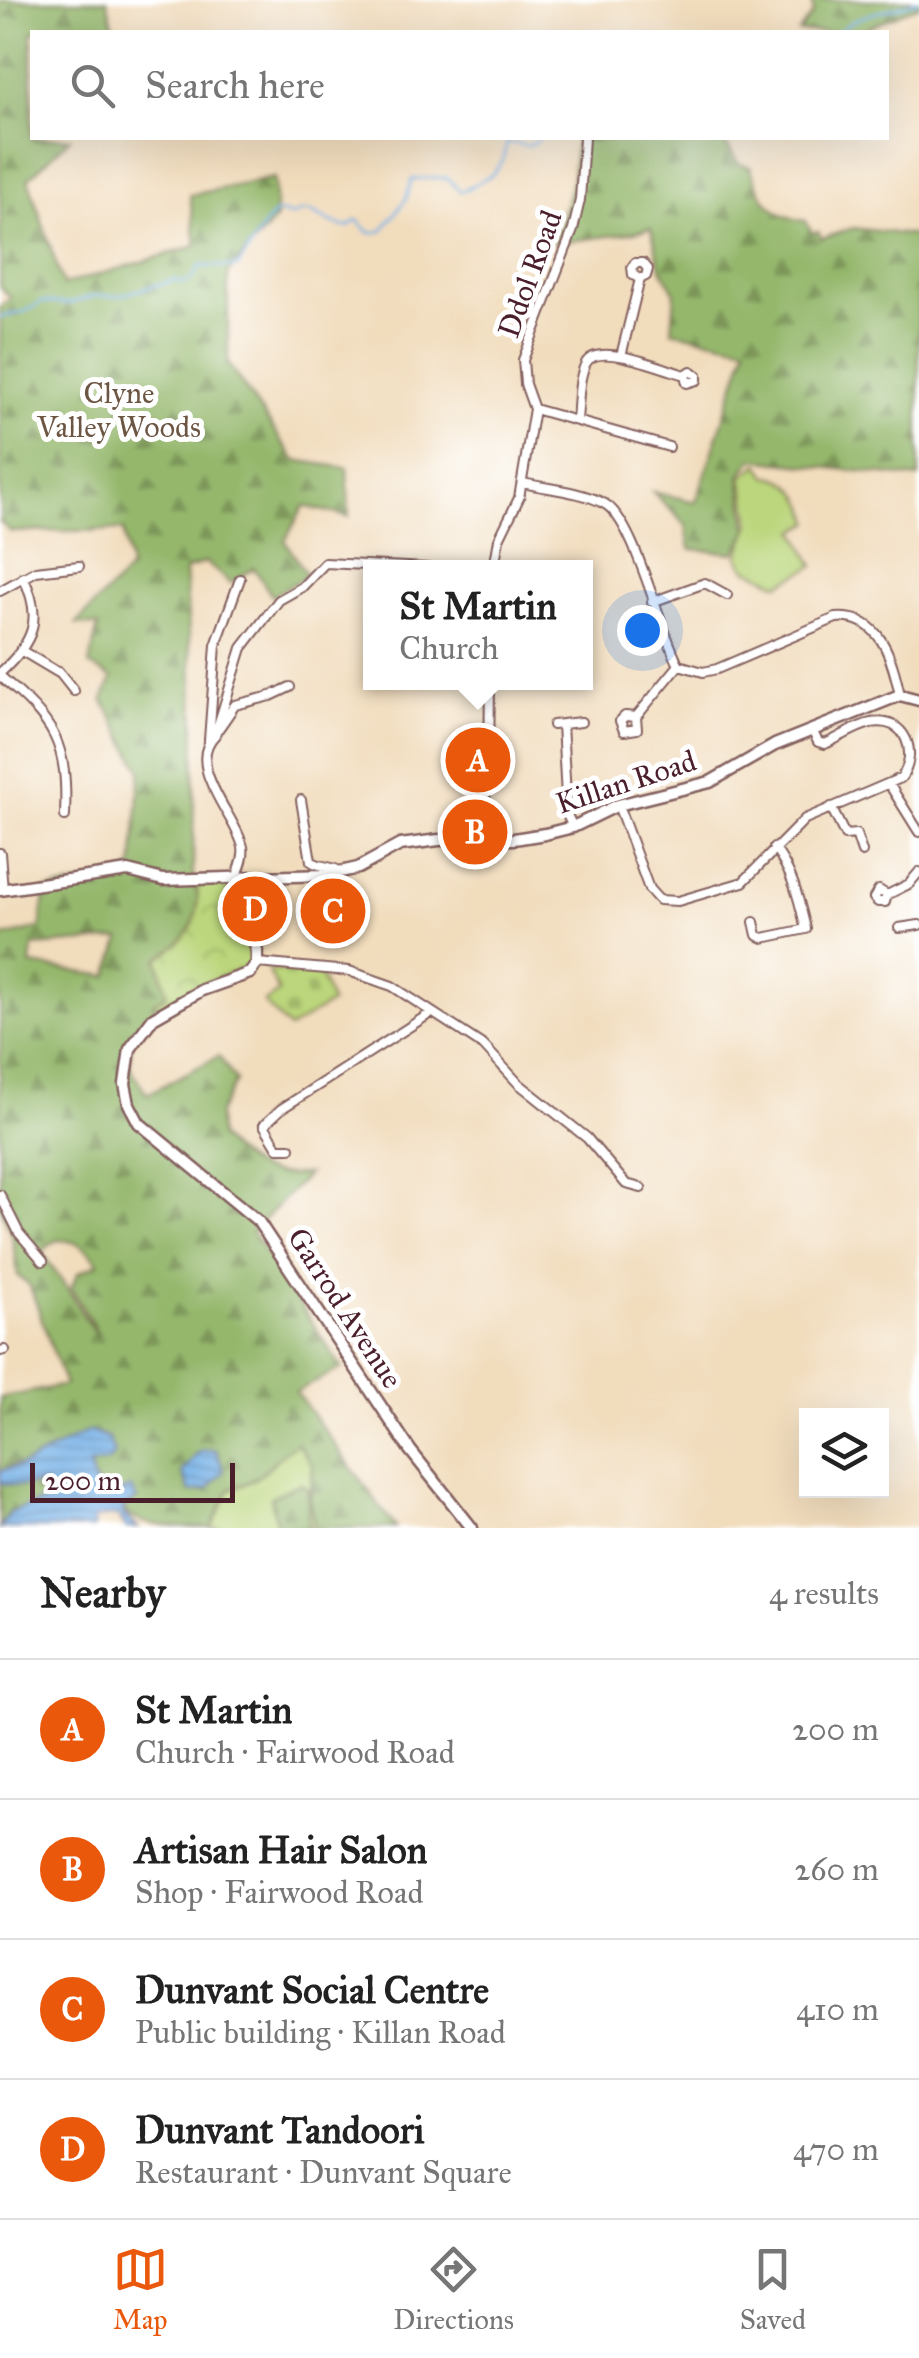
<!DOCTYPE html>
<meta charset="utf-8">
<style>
:root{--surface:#fff;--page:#f2f2f2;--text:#222;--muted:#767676;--line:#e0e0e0;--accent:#ea580c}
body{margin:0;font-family:"IM FELL Great Primer",serif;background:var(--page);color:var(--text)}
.controls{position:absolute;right:30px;bottom:30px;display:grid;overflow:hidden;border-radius:0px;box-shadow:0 10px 40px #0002}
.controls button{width:90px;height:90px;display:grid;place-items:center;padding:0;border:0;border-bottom:2px solid var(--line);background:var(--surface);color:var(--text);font:50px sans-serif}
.scale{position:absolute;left:30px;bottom:25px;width:205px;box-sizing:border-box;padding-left:10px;border:5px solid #4a1f2b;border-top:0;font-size:28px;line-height:35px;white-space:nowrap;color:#4a1f2b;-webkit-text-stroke:8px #fff;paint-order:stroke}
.you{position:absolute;left:642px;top:630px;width:35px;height:35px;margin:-25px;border:8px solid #fff;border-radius:50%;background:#1a73e8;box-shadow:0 0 0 15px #1a73e833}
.badge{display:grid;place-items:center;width:65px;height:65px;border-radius:50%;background:var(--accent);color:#fff;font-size:32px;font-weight:700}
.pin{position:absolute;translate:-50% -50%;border:5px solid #fff;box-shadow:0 2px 10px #0006}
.popup{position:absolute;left:363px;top:560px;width:230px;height:130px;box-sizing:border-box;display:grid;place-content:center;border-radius:0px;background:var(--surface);filter:drop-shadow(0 2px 8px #0005);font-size:32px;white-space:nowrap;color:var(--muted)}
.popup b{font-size:38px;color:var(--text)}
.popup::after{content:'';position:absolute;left:50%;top:100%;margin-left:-20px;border:20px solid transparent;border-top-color:var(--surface)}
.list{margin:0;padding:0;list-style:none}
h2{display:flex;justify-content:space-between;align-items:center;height:130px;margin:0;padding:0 40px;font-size:42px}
h2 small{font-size:32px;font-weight:400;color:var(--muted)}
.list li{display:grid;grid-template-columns:65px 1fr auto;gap:30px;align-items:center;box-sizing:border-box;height:140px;padding:0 40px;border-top:2px solid var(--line)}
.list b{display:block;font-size:38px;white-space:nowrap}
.list p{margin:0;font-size:32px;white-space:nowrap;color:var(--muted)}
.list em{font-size:32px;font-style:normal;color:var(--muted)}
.icon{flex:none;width:55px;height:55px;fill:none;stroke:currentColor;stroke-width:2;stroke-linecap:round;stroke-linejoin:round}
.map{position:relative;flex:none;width:919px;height:1528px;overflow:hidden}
.search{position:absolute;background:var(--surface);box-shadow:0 10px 40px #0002;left:30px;right:30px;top:30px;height:110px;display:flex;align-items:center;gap:25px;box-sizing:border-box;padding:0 35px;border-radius:0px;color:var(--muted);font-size:38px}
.sheet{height:690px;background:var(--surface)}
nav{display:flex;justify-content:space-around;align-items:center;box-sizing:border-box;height:140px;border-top:2px solid var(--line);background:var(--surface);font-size:28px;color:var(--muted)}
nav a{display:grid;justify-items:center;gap:5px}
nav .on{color:var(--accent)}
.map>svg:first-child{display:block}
.grass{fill:#bbd67c;stroke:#827a54;stroke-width:2.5}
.forest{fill:url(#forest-firs);stroke:#6f6b4c;stroke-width:2.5;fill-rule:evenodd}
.cemetery{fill:url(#cemetery-stones);stroke:#827a54;stroke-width:2.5}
.park{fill:url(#park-crowns);stroke:#827a54;stroke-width:2.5}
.water{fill:url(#water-rules);stroke:#606889;stroke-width:2.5}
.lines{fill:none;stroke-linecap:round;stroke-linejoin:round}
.stream{stroke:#75b1e7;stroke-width:2.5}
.street-casing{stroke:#84615e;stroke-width:12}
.secondary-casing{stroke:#84615e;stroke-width:15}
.street{stroke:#fff;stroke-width:8}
.secondary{stroke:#fff;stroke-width:10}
.labels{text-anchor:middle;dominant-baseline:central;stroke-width:10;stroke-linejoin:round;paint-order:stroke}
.street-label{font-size:30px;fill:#4a1f2b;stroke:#fff}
.park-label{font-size:30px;fill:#6c5643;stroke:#fff}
</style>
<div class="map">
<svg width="919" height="1528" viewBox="0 0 919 1528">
<defs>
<pattern id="forest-firs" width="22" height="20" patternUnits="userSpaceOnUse" patternTransform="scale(2.5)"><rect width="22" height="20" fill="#94b76c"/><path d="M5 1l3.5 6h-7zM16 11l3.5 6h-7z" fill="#7b9459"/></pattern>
<pattern id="cemetery-stones" width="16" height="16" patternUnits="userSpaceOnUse" patternTransform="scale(2.5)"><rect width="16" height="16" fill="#bbd67c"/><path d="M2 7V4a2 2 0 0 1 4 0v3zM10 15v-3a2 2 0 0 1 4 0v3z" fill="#a2b76b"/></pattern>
<pattern id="park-crowns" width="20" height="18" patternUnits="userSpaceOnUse" patternTransform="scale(2.5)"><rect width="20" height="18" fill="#bbd67c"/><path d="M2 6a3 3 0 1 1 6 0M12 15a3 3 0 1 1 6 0" fill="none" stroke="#a2b76b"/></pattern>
<pattern id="water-rules" width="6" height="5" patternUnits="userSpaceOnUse" patternTransform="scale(2.5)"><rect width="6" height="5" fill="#75b1e7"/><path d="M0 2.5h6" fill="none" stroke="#628fbb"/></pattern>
</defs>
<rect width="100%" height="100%" fill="#fff"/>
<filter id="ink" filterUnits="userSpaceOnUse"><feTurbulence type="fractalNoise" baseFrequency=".01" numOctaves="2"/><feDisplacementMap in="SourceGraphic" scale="20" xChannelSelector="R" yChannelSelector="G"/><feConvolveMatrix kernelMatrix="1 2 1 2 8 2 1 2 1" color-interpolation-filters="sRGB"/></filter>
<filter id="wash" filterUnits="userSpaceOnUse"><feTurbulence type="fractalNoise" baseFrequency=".0048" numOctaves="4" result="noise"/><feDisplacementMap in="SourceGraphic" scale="40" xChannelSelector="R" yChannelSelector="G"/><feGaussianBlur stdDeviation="2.25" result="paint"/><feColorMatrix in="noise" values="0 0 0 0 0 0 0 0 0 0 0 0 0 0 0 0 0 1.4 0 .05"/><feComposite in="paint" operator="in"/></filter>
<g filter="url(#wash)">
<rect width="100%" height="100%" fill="#f1dcbc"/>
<path class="grass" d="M759,464l8,12c26,2 38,21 44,46l-15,9 18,35 -35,18 -34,-16 -7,-12 13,-33 -9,-46z
M297,1442l16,24 -3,34 5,28 -7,-2v-36l-31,35 9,3h-75l19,-39c35,-8 41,-30 67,-47z"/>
<path class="forest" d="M0,0h107l8,32h-83v106h38l-42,41 35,106 133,-39 -6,-51 84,-17 2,40 -48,55v91l67,96 52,8 2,49 -45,-11 -19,35 22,34 -35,21 -18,-28 -24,15 -25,-21 -20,8 10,157 -2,146 7,37 -18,33 -24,16 9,36 -14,9 3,6 -25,24 -1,33 17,27 72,-38 17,25 -18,32 1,25c29,28 46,41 89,36l-56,58 90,136 -46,24 100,136h-81l-5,-28 3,-34 -16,-23c-26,16 -33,38 -67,46l-19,39c-28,0 -78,0 -89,-20l14,-9 -10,-8 -28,4 -9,-30 9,-4 11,-22 -20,-8 -64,33 -25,7v-73l65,-13 -35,-99 -12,-10 -6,-40 -12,-31v-267l40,-10 6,-38 68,-12 19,-10 8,-98 -38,-70 9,-22 -23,-13 9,-39 -22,-2 54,-55 -7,-39 -112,2 -11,-10v-215l11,-9 -11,-12zM121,939l-13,37 -77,-11 2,-19zM57,1240c18,0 33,7 41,24l-20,9 -7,15 28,48c-15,-15 -22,-33 -33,-50 -9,-12 -18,-22 -24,-35z
M812,0h107v5l-61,27h-59l14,-19z
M576,138h146l17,26 11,3c12,32 19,49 56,54l5,11h8l2,7 32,-11 66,8v242l-166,-19 -13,17 8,54 -13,23 -45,-4 -4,-24 -33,-33 43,10 51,-155 -75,-16 3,-38 -14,-25 -10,-40c-33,9 -64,9 -97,16l17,-58z
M0,1483l20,3 25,-2 6,14 -41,15 -10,15z
M301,1483l7,7 1,38 -32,-3 -6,-28z"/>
<path class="cemetery" d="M268,970l51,2 12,31 -42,26 -25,-26 15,-11z"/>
<path class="park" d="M197,883c8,0 17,-1 24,2 16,7 31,64 29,81l-55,21 -39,23 -3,-5 14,-11 -9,-35c32,-22 43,-36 39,-76z"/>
<path class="water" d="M89,1431l20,8 5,15 -5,7 -20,4 9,30 9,1 24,-8 6,11 -14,9v5l15,15h-12l-9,-13 -22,3 -2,10h-93l10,-15 40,-15 1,-6 -6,-8 -25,2 -20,-3v-12l25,-7z
M207,1450h9l8,21 -16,18 -18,3 -8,-20 18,-21z"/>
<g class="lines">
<path class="stream" d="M839,32c19,-21 53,-20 79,-32
M0,317l24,-5 18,-10 25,2 27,-8h24l57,-16 10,3 8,-5 7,-12 38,1 27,-43 12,-12 16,4c19,-15 31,10 55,11l9,-7 13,13 12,-2 24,-32 6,-20 35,-1 14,14 32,-18 10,-14 4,-18 21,4 13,-8"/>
</g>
</g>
<g filter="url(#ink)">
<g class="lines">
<defs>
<path id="street" d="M621,356l19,-77 6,-3 2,-7 -5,-6h-8l-3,4 1,8 7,4
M534,409l135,38
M577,419c2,-16 1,-41 9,-56 12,-22 78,6 99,12l6,-4 6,4v5l-10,3 -2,-8
M523,483c25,6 59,8 82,21 30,17 54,125 74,161l24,7 14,-3 119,-51c45,-4 56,41 64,77
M494,568l5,-29 20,-41 15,-89 -9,-25 -2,-24 50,-130 7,-30 4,-62
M0,591l36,-20 43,-5
M652,602l53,-19 22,12
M22,651l37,22
M59,672l15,19
M0,673c33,-30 44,-54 23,-96
M0,676c55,47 68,66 65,140
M636,717l-11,-1 -5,5 4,10 13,-2 -1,-12 43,-52
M562,724l5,91 6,12
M553,725l28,-3
M219,728l16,-23 36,-9 19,-9
M209,740l7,-95 24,-66
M889,784l30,48
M301,800l10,61c9,7 20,4 30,11
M618,805l31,84 10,11 19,1 65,-19 62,-63 96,-41c18,-24 5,-62 -30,-55 -15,3 -32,15 -46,21l-7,-2 -6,-12
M831,807l14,28 11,-1 6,18
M480,840l9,-75 1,-83
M0,853l3,37
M236,879c3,-10 9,-21 7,-32 -7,-31 -59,-81 -28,-112l27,-87 37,-48 23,-13 23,-24 102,5
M887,895l-8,-5 -5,8 4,4h7l2,-7 22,-11 10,-12
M754,922l3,13 6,3 43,-9c-7,-29 -13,-57 -32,-81
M899,928l20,-3
M257,963l92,8 43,15 92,60 34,37 69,55 39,46 15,4
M290,1148h-12l-14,-23 17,-16 150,-96
M0,1195l19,38 24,28
M0,1351l5,-1"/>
<path id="secondary" d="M236,879l21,72v12l-7,10 -48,17 -49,28 -23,31 -5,35 4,20 10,19 119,98 152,229 62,78
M0,890l128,-19 35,9 164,-5 31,-7 42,-23 39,-5 75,-1 31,-5 28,-7 45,-22 92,-23 65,-37 125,-50 19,5"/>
</defs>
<use href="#street" class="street-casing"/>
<use href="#secondary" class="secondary-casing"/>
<use href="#street" class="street"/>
<use href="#secondary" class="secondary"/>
</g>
</g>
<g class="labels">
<g class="street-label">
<text transform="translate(530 274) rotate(-70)">Ddol Road</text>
<text transform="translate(626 782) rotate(-18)">Killan Road</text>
<text transform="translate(345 1308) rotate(57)">Garrod Avenue</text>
</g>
<g class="park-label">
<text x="119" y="393">Clyne<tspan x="119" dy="34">Valley Woods</tspan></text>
</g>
</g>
</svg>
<div class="controls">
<button><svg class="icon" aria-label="layers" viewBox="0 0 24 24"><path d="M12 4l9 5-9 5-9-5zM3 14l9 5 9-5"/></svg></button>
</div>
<div class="scale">200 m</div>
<div class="you"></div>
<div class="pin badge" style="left:478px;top:760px">A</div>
<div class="popup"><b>St Martin</b>Church</div>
<div class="pin badge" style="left:475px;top:832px">B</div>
<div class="pin badge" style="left:333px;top:911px">C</div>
<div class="pin badge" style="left:255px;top:909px">D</div>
<div class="search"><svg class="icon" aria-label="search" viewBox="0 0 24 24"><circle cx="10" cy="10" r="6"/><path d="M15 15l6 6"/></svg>Search here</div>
</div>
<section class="sheet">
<h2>Nearby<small>4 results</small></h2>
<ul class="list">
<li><span class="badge">A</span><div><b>St Martin</b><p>Church · Fairwood Road</p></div><em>200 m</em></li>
<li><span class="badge">B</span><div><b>Artisan Hair Salon</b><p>Shop · Fairwood Road</p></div><em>260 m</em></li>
<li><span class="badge">C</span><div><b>Dunvant Social Centre</b><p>Public building · Killan Road</p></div><em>410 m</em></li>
<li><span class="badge">D</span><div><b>Dunvant Tandoori</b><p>Restaurant · Dunvant Square</p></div><em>470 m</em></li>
</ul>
</section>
<nav>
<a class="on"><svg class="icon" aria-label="map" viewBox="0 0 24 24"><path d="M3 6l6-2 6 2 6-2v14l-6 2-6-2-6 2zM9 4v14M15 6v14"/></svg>Map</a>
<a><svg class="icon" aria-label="directions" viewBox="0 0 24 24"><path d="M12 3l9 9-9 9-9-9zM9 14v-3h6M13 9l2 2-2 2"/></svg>Directions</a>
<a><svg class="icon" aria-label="saved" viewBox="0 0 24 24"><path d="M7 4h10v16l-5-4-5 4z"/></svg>Saved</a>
</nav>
